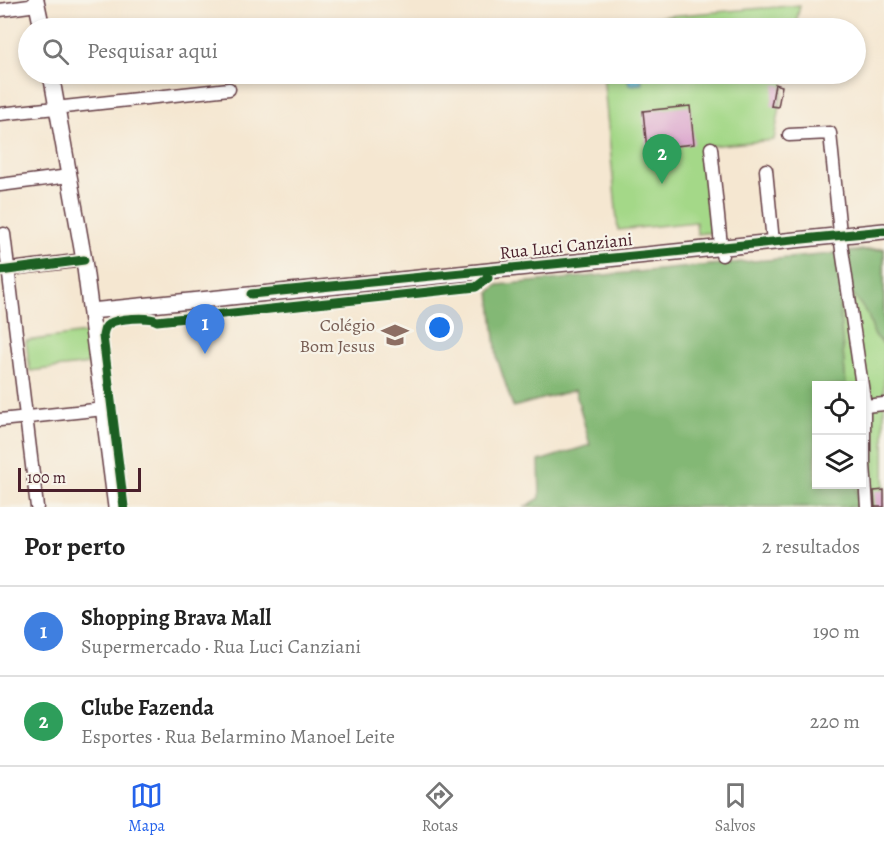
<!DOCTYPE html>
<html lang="pt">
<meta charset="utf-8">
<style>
:root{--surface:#fff;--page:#f6f6f6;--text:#222;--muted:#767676;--line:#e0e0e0;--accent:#2563eb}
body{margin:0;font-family:Alegreya,serif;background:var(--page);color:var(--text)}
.controls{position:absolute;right:18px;bottom:18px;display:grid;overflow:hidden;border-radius:0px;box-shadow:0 3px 9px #0003}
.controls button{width:54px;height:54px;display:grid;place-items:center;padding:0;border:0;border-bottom:2px solid var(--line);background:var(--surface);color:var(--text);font:30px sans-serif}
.scale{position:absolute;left:18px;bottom:15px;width:123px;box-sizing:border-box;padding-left:6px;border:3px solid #4a1f2b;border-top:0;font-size:16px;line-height:21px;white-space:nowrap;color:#4a1f2b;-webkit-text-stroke:4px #f7f3e8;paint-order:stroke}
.you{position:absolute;left:440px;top:328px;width:21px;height:21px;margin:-15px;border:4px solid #fff;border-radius:50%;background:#1a73e8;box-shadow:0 0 0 9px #1a73e833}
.badge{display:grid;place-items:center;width:39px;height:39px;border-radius:50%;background:var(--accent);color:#fff;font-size:20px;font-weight:700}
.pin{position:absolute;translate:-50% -50px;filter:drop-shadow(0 2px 3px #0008)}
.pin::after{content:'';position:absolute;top:32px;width:21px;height:18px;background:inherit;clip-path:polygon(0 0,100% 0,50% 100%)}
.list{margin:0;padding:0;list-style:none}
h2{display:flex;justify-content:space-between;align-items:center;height:78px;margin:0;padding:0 24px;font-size:26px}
h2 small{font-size:20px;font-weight:400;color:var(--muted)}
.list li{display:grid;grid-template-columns:39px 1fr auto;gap:18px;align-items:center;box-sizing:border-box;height:90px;padding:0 24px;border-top:2px solid var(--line)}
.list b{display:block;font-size:22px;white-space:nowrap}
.list p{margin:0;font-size:20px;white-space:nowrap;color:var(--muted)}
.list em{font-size:20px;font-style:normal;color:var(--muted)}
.icon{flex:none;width:33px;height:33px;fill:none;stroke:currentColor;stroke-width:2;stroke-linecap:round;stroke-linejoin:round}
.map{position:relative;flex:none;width:884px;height:507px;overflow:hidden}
.search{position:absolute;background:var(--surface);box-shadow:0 3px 9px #0003;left:18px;right:18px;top:18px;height:66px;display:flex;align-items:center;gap:15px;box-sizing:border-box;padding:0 21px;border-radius:33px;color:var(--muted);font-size:22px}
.sheet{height:258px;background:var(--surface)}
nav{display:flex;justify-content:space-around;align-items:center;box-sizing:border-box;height:84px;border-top:2px solid var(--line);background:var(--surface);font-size:16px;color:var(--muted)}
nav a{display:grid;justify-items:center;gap:3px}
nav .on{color:var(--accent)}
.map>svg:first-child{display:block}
.green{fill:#a4d888;stroke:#777c5a;stroke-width:1.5}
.forest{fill:#83b874;stroke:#666c50;stroke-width:1.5}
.water{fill:#58bbd6;stroke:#516d80;stroke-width:1.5}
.building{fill:#dca7ce}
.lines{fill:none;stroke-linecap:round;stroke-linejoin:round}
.minor-casing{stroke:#643d44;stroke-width:15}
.major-casing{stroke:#643d44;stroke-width:18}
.minor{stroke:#fff;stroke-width:12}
.major{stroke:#fff;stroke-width:15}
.cycleway-casing{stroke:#f7f3e8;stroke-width:13}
.cycleway{stroke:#1b5e20;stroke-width:9}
.labels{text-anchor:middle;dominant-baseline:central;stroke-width:4.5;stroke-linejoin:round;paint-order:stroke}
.street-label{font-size:18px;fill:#4a1f2b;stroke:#f7f3e8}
.education-label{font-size:18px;fill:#785e54;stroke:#f7f3e8;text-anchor:end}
</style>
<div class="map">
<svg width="884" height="507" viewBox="0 0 884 507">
<rect width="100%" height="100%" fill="#f7f3e8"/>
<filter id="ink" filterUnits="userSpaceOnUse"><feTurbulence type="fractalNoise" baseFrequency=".0167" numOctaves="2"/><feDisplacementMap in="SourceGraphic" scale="12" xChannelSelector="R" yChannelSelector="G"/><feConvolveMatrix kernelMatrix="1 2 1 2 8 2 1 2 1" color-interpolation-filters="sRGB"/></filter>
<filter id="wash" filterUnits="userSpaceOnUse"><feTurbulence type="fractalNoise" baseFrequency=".008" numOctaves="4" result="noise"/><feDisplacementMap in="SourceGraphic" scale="24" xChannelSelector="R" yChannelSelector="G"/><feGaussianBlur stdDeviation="1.35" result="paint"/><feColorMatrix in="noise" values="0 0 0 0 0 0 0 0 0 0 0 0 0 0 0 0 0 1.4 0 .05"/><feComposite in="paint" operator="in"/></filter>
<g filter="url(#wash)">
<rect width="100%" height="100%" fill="#f5e7d1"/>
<path class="green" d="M800,5l-5,23h-196l-1,-6z
M603,74h183l-12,66 -66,6 8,86 -19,2 -1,-12 -78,8z
M884,248v259h-26l-2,-22 6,-1v-98l-16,-1 -13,-132z
M85,333l4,31 -59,7 -4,-30z"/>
<path class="forest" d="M884,249v96l-10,-11 -6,-19 -15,-21 -9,3 -5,8 7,80 -30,1v98l40,1 2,22h-333l15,-9 -1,-37 51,-16 -15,-55 -62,17 -16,-49 -7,-66 8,-7z"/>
<path class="water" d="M627,74h14l1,10 -13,1z"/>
<g id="blocks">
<path class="building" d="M775,84l7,2 -4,21 -7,-1z
M690,106l4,38 -47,5 -4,-38z
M884,490v17h-9l-1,-16z"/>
</g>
</g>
<g filter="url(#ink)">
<use href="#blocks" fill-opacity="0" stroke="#643d44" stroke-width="1.5"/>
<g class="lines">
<defs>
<path id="minor" d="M0,10l37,-5
M0,114l229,-25
M789,135l41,-2 11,110 24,163
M711,148l11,107
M766,170l7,72
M0,185l69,-9
M4,234l33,273
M2,270l82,-10
M0,420l104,-11
M867,507l-3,-43v-52l1,-6 19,-2"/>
<path id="major" d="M36,0l6,28
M51,74l33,186 32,247
M91,311l793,-80"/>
</defs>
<use href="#minor" class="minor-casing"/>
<use href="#major" class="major-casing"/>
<use href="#minor" class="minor"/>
<use href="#major" class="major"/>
<defs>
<path id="cycleway" d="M0,271l84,-11
M251,294l633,-63
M124,507l-21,-171c1,-5 1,-9 6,-12 8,-6 40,-8 48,-3l319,-34 12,-9"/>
</defs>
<use href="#cycleway" class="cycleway-casing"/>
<use href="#cycleway" class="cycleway"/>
</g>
</g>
<defs>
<symbol id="school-bare" viewBox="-9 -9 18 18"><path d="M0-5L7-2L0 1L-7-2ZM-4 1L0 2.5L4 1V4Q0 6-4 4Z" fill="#8d6e63" stroke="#f7f3e8" stroke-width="2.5" paint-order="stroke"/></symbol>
</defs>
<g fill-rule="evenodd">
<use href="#school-bare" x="376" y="316" width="38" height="38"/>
</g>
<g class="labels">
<g class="street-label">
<text transform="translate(566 246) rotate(-6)">Rua Luci Canziani</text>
</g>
<g class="education-label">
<text x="375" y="325">Colégio<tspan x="375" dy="21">Bom Jesus</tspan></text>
</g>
</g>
</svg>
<div class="controls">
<button><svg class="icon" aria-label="locate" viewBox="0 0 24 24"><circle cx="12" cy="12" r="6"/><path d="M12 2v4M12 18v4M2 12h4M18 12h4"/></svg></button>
<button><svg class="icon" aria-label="layers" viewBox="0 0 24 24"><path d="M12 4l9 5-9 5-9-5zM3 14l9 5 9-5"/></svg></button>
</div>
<div class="scale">100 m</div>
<div class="you"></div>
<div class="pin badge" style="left:205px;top:354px;background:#3f7fe0">1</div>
<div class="pin badge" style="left:662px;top:184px;background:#2e9e5b">2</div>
<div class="search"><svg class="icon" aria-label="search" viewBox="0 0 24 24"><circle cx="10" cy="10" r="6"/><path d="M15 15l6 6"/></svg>Pesquisar aqui</div>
</div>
<section class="sheet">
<h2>Por perto<small>2 resultados</small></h2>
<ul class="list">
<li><span class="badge" style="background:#3f7fe0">1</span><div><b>Shopping Brava Mall</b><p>Supermercado · Rua Luci Canziani</p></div><em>190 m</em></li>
<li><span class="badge" style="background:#2e9e5b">2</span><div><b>Clube Fazenda</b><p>Esportes · Rua Belarmino Manoel Leite</p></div><em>220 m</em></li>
</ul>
</section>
<nav>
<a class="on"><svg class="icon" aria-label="map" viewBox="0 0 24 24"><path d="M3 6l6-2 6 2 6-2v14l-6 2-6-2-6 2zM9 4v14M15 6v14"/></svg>Mapa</a>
<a><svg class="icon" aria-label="directions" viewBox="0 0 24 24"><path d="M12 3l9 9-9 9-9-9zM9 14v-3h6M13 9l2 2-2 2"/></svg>Rotas</a>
<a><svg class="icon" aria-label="saved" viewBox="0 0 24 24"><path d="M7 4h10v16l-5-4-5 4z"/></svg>Salvos</a>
</nav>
